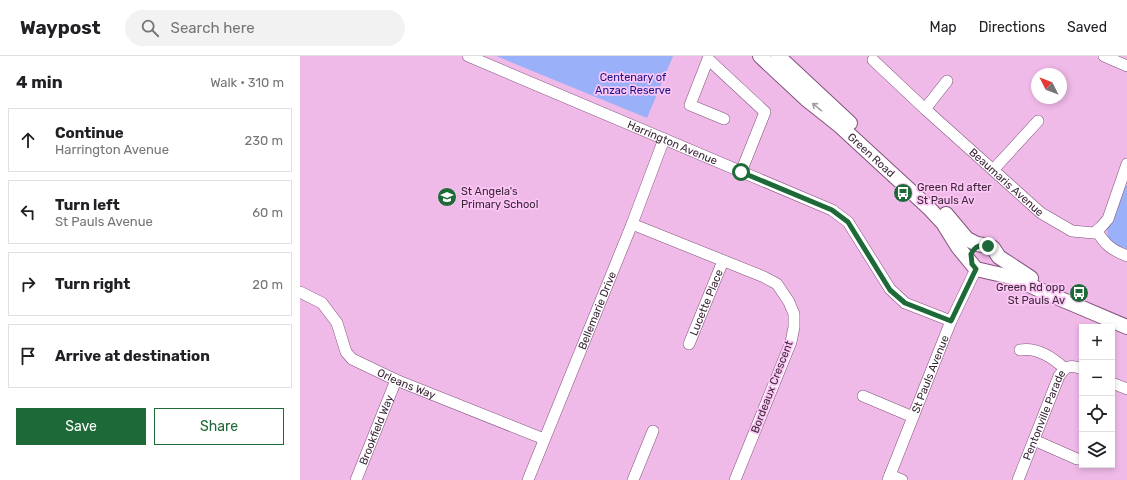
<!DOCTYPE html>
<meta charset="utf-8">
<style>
:root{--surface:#fff;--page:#f2f2f2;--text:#202124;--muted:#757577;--line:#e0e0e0;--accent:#1d6937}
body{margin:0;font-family:Rubik,sans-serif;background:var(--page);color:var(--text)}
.controls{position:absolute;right:12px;bottom:12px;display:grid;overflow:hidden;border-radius:0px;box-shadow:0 2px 6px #0003}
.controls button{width:36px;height:36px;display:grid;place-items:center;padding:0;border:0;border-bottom:1px solid var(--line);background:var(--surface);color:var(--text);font:20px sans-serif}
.compass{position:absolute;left:731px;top:12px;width:36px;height:36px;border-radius:50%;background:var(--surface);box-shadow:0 2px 6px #0003;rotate:312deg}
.stop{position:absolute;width:12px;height:12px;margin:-9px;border:3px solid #1d6937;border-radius:50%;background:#fff}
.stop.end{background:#1d6937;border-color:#fff;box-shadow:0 1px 4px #0008}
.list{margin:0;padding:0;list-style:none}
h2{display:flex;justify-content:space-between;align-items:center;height:52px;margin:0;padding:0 16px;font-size:17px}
h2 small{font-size:13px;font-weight:400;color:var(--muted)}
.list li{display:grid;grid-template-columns:26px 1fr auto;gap:12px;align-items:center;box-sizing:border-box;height:64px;margin:0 8px 8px;padding:0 8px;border:1px solid var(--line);border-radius:0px}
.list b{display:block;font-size:15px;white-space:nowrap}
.list p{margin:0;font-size:13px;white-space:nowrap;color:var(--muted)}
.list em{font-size:13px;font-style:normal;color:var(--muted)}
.actions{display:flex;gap:8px;padding:12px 16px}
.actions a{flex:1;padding:9px 0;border:1px solid var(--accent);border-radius:0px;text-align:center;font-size:14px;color:var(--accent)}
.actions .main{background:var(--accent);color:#fff}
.icon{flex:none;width:22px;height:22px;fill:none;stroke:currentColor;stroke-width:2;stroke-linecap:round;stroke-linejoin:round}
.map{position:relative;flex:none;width:827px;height:424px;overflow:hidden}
header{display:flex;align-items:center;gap:24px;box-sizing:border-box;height:56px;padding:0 20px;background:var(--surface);border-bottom:1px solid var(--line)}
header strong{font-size:19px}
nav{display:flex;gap:22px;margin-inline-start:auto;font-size:14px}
.search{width:280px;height:36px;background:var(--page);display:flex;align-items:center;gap:10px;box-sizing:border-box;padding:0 14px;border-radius:22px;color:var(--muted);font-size:15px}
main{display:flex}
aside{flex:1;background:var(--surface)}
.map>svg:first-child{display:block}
.green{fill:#9ab0f8}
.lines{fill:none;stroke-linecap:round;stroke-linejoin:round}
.minor-casing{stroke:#82537d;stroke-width:12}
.major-casing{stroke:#82537d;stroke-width:16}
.minor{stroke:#fff;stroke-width:11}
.major{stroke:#fff;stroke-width:14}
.oneway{stroke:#a79da5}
.route{stroke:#1d6937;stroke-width:5}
.labels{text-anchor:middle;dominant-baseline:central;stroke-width:3.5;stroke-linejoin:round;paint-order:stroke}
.park-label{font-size:11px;fill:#181387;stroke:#fcc6f5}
.street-label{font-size:11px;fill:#3b2638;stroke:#fcc6f5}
.poi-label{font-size:11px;fill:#3b2638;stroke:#fcc6f5;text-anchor:start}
</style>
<header>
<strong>Waypost</strong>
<div class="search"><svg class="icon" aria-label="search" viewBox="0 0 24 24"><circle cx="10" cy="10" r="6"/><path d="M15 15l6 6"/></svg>Search here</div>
<nav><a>Map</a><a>Directions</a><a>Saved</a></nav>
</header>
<main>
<aside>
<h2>4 min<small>Walk · 310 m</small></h2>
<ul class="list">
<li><svg class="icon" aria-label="ahead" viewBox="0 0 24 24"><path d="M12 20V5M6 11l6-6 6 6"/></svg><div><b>Continue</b><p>Harrington Avenue</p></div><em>230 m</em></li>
<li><svg class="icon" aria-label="left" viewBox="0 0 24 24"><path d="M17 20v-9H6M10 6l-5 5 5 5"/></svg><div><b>Turn left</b><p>St Pauls Avenue</p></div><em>60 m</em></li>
<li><svg class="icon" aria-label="right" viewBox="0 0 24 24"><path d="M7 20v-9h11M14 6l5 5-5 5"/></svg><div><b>Turn right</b></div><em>20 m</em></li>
<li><svg class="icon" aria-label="arrive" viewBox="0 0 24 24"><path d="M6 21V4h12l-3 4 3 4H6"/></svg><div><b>Arrive at destination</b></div></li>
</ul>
<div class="actions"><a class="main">Save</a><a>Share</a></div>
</aside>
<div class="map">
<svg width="827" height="424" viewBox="0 0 827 424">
<rect width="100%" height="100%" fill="#efb9e8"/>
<path class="green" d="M196,0h177l-26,62z
M827,128v65l-15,-6 -4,-4 -1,-11z"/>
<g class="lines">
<defs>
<g id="minor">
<path id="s1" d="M168,0l364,154 16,12 42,67 15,14 46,18"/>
<path d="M804,0l23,10"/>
<path id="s2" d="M573,4l52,49 116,104 31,18 22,2 7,-6 7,-8 19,-55"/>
<path d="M625,53l22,-28"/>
<path d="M424,63l-34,-14 18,-46 57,53 -24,60"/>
<path d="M693,114l45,-49"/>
<path d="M332,168l132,53 13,7 12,18 5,12v13l-3,15 -56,138"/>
<path d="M797,175c8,14 15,19 30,25"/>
<path id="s3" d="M0,236l22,11 15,20 9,29 6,7 44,21 148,59"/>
<path id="s4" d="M389,288l34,-83"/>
<path d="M720,294c17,-3 32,7 44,18"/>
<path d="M812,327l15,6"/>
<path d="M563,340l50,21"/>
<path d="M734,384l43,19"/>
<path d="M590,419l12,5"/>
<path id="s5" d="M56,424l40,-100"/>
<path id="s6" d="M228,424l104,-256 32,-85"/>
<path d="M333,424l20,-49"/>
<path id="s7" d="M588,424l63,-159 25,-52"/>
<path id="s8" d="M718,424l41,-104c7,-10 11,-12 23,-7"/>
</g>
<g id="major">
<path id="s9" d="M460,0l46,43 34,27 88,81 15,16 15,24 18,22 35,8 38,17 78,33"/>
<path d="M478,0l72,67"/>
<path d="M646,158l21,25 10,5 12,2 4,2 6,9 32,21"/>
</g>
</defs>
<use href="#minor" class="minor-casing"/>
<use href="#major" class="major-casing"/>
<use href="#minor" class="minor"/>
<use href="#major" class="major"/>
</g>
<defs><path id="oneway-shaft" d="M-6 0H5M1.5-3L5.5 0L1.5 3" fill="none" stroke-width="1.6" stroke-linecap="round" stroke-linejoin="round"/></defs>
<use class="oneway" href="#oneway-shaft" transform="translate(517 51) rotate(-141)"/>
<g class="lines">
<path class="route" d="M441,116l91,38 16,12 42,68 15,13 46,18 25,-52 -4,-5 -1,-10c4,-8 10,-10 17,-8"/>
</g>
<defs>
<symbol id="bus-disc" viewBox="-11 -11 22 22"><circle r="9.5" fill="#1d6937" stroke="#fcc6f5"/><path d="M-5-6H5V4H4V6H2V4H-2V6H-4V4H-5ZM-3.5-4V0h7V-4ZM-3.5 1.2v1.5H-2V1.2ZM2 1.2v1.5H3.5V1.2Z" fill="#fff"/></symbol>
<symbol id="school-disc" viewBox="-11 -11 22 22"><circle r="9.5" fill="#1d6937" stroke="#fcc6f5"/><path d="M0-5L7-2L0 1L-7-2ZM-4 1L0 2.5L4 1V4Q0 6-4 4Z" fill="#fff"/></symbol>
</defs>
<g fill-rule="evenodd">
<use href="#bus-disc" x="592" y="126" width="22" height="22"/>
<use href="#school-disc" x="136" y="130" width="22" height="22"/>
<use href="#bus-disc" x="768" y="226" width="22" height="22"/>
</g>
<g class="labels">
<g class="park-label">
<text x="333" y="21">Centenary of<tspan x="333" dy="13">Anzac Reserve</tspan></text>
</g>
<g class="street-label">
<text stroke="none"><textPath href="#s1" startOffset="222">Harrington Avenue</textPath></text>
<text stroke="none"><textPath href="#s9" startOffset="149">Green Road</textPath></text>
<text stroke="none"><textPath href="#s2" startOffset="181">Beaumaris Avenue</textPath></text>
<text stroke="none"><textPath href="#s4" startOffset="45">Lucette Place</textPath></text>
<text stroke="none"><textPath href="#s6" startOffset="183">Bellemarie Drive</textPath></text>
<text stroke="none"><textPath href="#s7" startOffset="114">St Pauls Avenue</textPath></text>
<text stroke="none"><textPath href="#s3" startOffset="149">Orleans Way</textPath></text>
<text transform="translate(472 331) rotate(-69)">Bordeaux Crescent</text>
<text stroke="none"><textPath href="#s8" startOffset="70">Pentonville Parade</textPath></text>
<text stroke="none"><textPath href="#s5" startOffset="54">Brookfield Way</textPath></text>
</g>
<g class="poi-label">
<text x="617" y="131">Green Rd after<tspan x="617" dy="13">St Pauls Av</tspan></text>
<text x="161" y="135">St Angela's<tspan x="161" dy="13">Primary School</tspan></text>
<text x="765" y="231" text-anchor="end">Green Rd opp<tspan x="765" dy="13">St Pauls Av</tspan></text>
</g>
</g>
</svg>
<div class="controls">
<button>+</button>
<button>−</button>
<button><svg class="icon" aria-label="locate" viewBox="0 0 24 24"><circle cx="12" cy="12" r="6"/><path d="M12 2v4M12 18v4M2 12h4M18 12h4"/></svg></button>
<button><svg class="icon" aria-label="layers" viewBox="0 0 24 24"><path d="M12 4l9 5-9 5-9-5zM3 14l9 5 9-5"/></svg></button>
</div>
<svg class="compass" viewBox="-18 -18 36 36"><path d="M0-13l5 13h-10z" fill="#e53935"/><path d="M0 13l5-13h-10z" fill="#757577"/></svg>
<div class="stop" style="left:441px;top:116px"></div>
<div class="stop end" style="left:688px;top:190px"></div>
</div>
</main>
